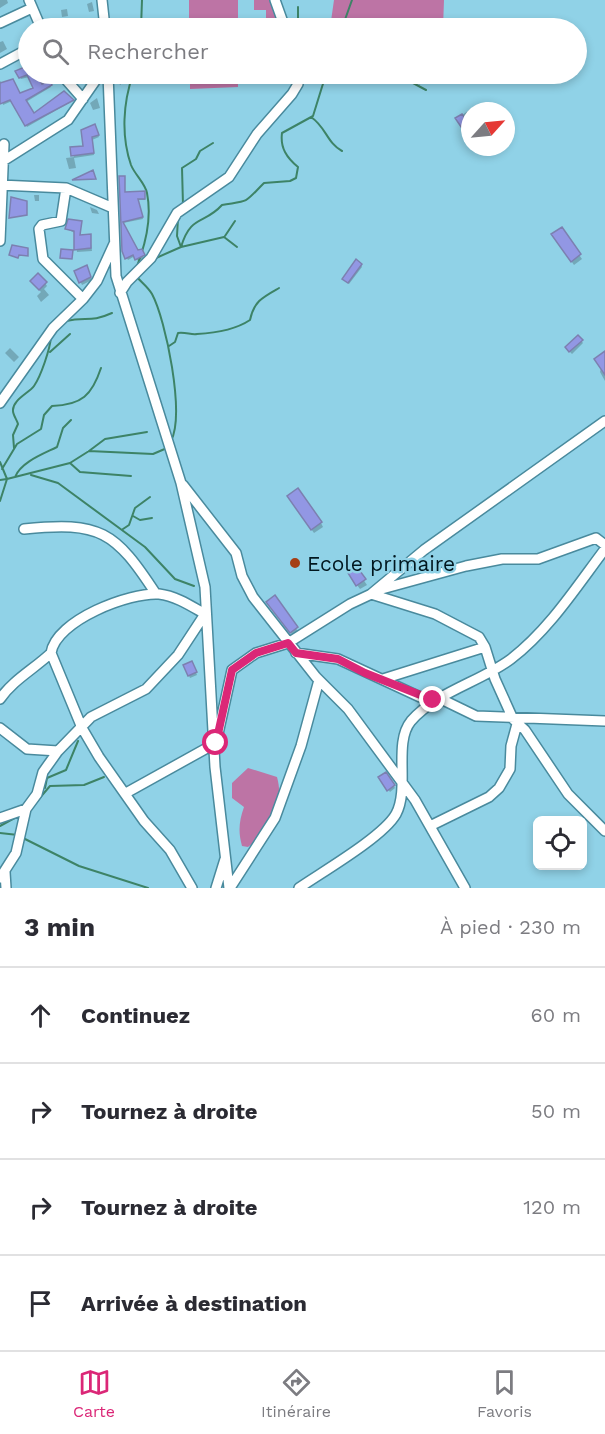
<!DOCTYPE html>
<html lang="fr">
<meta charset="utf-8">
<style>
:root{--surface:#fff;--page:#f2f2f3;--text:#2b2b33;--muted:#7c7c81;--line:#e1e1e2;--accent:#db2777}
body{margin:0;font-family:"Work Sans",sans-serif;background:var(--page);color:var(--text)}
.controls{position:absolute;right:18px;bottom:18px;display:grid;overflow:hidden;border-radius:9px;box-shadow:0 3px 9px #0003}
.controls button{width:54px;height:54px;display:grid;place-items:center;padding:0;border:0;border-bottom:2px solid var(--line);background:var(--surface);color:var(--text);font:30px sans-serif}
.compass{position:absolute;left:461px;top:102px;width:54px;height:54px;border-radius:50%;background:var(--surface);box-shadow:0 3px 9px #0003;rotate:63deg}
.stop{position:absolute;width:18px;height:18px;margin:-14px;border:4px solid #db2777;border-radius:50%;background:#fff}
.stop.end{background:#db2777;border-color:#fff;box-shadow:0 2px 6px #0008}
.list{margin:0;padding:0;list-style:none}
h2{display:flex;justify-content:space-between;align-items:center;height:78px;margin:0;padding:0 24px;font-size:26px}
h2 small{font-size:20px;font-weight:400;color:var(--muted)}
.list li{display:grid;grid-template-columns:39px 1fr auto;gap:18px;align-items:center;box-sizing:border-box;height:96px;padding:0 24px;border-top:2px solid var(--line)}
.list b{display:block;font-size:22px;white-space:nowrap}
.list em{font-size:20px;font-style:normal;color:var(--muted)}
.icon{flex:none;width:33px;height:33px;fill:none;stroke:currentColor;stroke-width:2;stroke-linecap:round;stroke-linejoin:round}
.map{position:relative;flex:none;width:605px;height:888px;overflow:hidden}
.search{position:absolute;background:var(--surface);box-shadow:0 3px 9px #0003;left:18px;right:18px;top:18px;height:66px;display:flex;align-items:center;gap:15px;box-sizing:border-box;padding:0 21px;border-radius:33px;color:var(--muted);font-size:22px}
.sheet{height:462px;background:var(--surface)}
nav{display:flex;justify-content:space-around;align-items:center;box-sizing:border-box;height:84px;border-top:2px solid var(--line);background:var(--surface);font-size:16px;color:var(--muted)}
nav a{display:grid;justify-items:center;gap:3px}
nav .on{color:var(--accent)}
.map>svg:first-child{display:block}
.forest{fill:#bd74a5}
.shadow{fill:#0003}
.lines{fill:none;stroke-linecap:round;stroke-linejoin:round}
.stream{stroke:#3d8366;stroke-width:2}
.building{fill:#9297e4;stroke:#7c80b0;stroke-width:1.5}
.minor-casing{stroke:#498a9d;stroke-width:12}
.minor{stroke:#fff;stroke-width:9}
.route{stroke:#db2777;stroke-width:8}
.poi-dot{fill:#a53f16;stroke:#90d2e7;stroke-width:2}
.labels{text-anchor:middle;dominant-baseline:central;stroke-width:5;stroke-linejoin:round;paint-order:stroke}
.poi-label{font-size:21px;fill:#00161e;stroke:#90d2e7;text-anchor:start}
</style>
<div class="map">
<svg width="605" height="888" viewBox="0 0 605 888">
<rect width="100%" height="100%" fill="#90d2e7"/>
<path class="forest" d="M189,0h49v28h-49z
M254,0h20l6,19v9h-14v-18h-12z
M334,0h110l-1,28h-113z
M190,74h48v13l-48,2z
M248,768l29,9c8,28 -7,53 -29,70l-6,-1c-4,-14 -3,-25 2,-39l-12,-9v-15z"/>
<path class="shadow" d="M0,0h7l1,3 -8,5z
M92,2l2,9 -5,1 -2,-8z
M67,9l1,7 -6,1 -1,-7z
M129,25v3h-16v-2z
M3,41l4,8 -7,4v-11z
M28,67v7h8l5,12 8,-3 2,4 -25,15 7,14 31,-22 5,9 -42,24 -15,-26 -9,4 -3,-24 20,14 16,-7 -7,-11 -8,2 -4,-7z
M115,74h5l1,11 -4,-2z
M411,74h7l6,8 -5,3z
M97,98l3,10 -7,2 -3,-7z
M476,105l3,6h-9v26l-13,-18z
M96,129l3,8 -7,3 2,15 -20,3 2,10 -7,1 -3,-11 8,-1 -1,-2 11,-8z
M477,147h14l-9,7z
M124,177l1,17 19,-2 1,8h-7l5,19 -20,4z
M34,195h5v6h-4z
M90,207l7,3 2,4 -7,-1z
M81,223v13h9l2,15 -15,1 -2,-19 -9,-4z
M561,229l21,30 -8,6 -18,-26z
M123,251h18l3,7 -6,3 -3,-5 -7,4z
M361,265l1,2 -13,17 -5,-5z
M88,269l4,11 -10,5 -6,-13z
M45,283l2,3 -3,3 5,6 -8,7 -4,-6 4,-4 -8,-8z
M578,337l5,6 -11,11 -4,-4z
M10,348l9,9 -5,5 -9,-9z
M605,353v28l-5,-9z
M291,501l30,22 2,4 -9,6z
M356,569l11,16 -7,4 -8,-11z
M275,597l24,36 -5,4 -24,-30z
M192,663l5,12 -7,3 -5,-12z
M386,774l9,14 -5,4 -10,-14z"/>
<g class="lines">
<path class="stream" d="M141,28l1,-28
M298,28v-21
M342,28l10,-28
M133,74c-10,29 -12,62 -2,91 4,10 14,18 16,28 5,25 -1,50 -10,73
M317,74l6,10
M368,74l21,6 11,-4 26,14
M311,117c15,10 16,26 31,34
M183,205l-1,-37 14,-9 4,-8 13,-8
M178,218l-1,18 4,11 43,-10 13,10
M225,236l10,-15
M156,258l25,-11c10,-33 23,-22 41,-42 29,-5 21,-1 42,-22l26,-2 6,-3 2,-11c-11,-9 -18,-19 -16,-34l31,-17 13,-42
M136,276c5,6 12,11 16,18 14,26 33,120 19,147
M66,321c20,-5 24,2 46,-8
M169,346l6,-4 3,-9c8,-1 13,2 19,1 18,-1 38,-4 53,-14 4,-19 13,-23 29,-32
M50,352l20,-18
M14,448l-1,-13 5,-11c-1,-4 -5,-9 -5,-13 -1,-11 16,-18 21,-25 7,-10 16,-37 17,-49
M89,451l16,-12 42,-7
M0,462l7,17 -7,1
M70,463l10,9 51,4
M2,469l15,-25 24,-15 3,-14 8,-9c30,-1 40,-11 49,-38
M31,475l27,8 87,64 30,32 19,7
M15,477c6,-15 28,-23 42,-30l6,-19 8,-8
M0,501l7,-22 63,-16 19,-12 64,3 14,-6
M133,516l7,4 12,-2
M123,529l6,-4 6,-17 15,-11
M45,788l2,-10 19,-8 12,-29
M32,807l18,-21 34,-1 20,-8
M0,826l20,-11
M0,833l18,2
M23,838l56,28 69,22"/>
</g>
<path class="building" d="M27,66l1,8h8l6,10 8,-3 2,4 -26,15 8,13 30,-22 10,9 -49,26 -15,-26 -10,4v-21l13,-4 7,14 13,-5 -6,-13 -8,3 -4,-7z
M462,114l8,11v15l-15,-22z
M95,124l4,11 -7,2 2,16 -23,3 -1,-9 13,-1 -2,-16z
M93,170l3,9 -24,1z
M119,176h6v16l20,-1v8h-7l5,18 -20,5 15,28 4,-1 3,6 -10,5 -2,-5 -8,4 -3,-8z
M11,197l16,4v14l-18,3z
M68,219l14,2 -2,14 11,-1v14l-17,2v-19l-9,-2z
M562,227l19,27 -10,8 -20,-28z
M12,245l16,3v8l-9,-1 -1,3 -9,-3z
M61,249l12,1 -1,9 -12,-1z
M356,259l6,5 -14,19 -6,-4z
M87,265l4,12 -12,6 -5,-12z
M38,273l9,9 -8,8 -9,-9z
M578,335l5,5 -14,12 -4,-5z
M605,351v24l-11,-16z
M298,488l24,34 -11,8 -24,-34z
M357,567l9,12 -10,7 -8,-13z
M275,595l23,32 -8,6 -24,-31z
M192,661l5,11 -9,4 -5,-11z
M386,772l9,13 -8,6 -9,-14z"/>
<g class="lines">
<defs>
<path id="minor" d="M29,0l12,28
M102,0l3,28
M275,0l10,28
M0,23l32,-15
M0,64l28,-15
M61,74l22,25
M108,74l8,202 65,207 24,104 10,180 14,121
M0,163l68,-43 32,-46
M0,185l66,3 47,20
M66,188l-5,33 -19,4 -3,4 4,30 40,40
M0,241l4,-97
M120,293l7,-11 24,-24 26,-45 52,-36 28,-43 35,-40 6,-10v-10
M0,403l53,-75 30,-29 14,-18 17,-37
M605,421l-181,129 -53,44 64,20 44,23 6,10 10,32 18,40 12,11 43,64 37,37
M183,485l53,68 6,23 11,21 63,80 32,32 67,91 50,88
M24,529c76,-8 91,2 132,65
M296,653l42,6 82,38 21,2 35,17 129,5
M383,679l102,-32
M0,699c13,-19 34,-30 51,-46
M0,728l27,21 31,2
M126,793l90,-50 16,-73 24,-17 32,-10 62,-39 32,-15 84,-23 36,-7h36l58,-21 9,7
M0,818l26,-9
M430,826l59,-29 10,-9 11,-19 1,-23 6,-22
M5,872l1,16
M0,878l16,-25 10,-44 11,-15 6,-22 15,-21 33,-34 55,-28 32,-34 27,-41c-14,-8 -29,-18 -46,-20 -29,-2 -103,26 -108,59l31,75 17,29 45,64 26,29 22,38
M216,888l9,-29
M230,888l45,-70 26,-72 18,-66
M299,888c23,-16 84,-51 97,-74 14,-26 -3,-71 15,-93 25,-29 69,-39 100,-62 38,-29 66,-73 94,-110"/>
</defs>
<use href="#minor" class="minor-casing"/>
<use href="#minor" class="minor"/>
</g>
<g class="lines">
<path class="route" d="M216,743l16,-73 24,-17 32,-10 8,10 42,6 27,14 68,27"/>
</g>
<circle class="poi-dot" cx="295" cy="563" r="6"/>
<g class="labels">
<g class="poi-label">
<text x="307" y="563">Ecole primaire</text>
</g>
</g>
</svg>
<div class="controls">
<button><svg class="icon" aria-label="locate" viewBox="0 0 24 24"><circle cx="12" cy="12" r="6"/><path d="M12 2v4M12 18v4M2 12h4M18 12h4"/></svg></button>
</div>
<svg class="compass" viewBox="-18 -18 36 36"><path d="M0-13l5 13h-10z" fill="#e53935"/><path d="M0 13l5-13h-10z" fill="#7c7c81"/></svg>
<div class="stop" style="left:216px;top:743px"></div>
<div class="stop end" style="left:433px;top:700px"></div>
<div class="search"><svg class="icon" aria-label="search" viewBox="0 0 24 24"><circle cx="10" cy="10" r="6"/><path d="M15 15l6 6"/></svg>Rechercher</div>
</div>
<section class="sheet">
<h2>3 min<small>À pied · 230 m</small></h2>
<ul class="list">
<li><svg class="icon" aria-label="ahead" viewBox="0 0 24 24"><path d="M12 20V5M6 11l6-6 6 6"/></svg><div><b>Continuez</b></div><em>60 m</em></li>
<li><svg class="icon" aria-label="right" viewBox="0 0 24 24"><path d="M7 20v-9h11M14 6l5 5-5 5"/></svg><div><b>Tournez à droite</b></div><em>50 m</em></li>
<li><svg class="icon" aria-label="right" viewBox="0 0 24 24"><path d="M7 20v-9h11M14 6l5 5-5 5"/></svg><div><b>Tournez à droite</b></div><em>120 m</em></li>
<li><svg class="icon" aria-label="arrive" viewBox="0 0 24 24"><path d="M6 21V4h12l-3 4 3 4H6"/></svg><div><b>Arrivée à destination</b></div></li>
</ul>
</section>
<nav>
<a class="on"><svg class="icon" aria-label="map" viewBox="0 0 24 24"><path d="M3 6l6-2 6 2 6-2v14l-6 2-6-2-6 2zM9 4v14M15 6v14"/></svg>Carte</a>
<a><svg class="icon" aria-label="directions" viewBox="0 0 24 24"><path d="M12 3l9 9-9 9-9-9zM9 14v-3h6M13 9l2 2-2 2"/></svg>Itinéraire</a>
<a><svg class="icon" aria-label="saved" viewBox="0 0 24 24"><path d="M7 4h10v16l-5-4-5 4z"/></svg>Favoris</a>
</nav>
